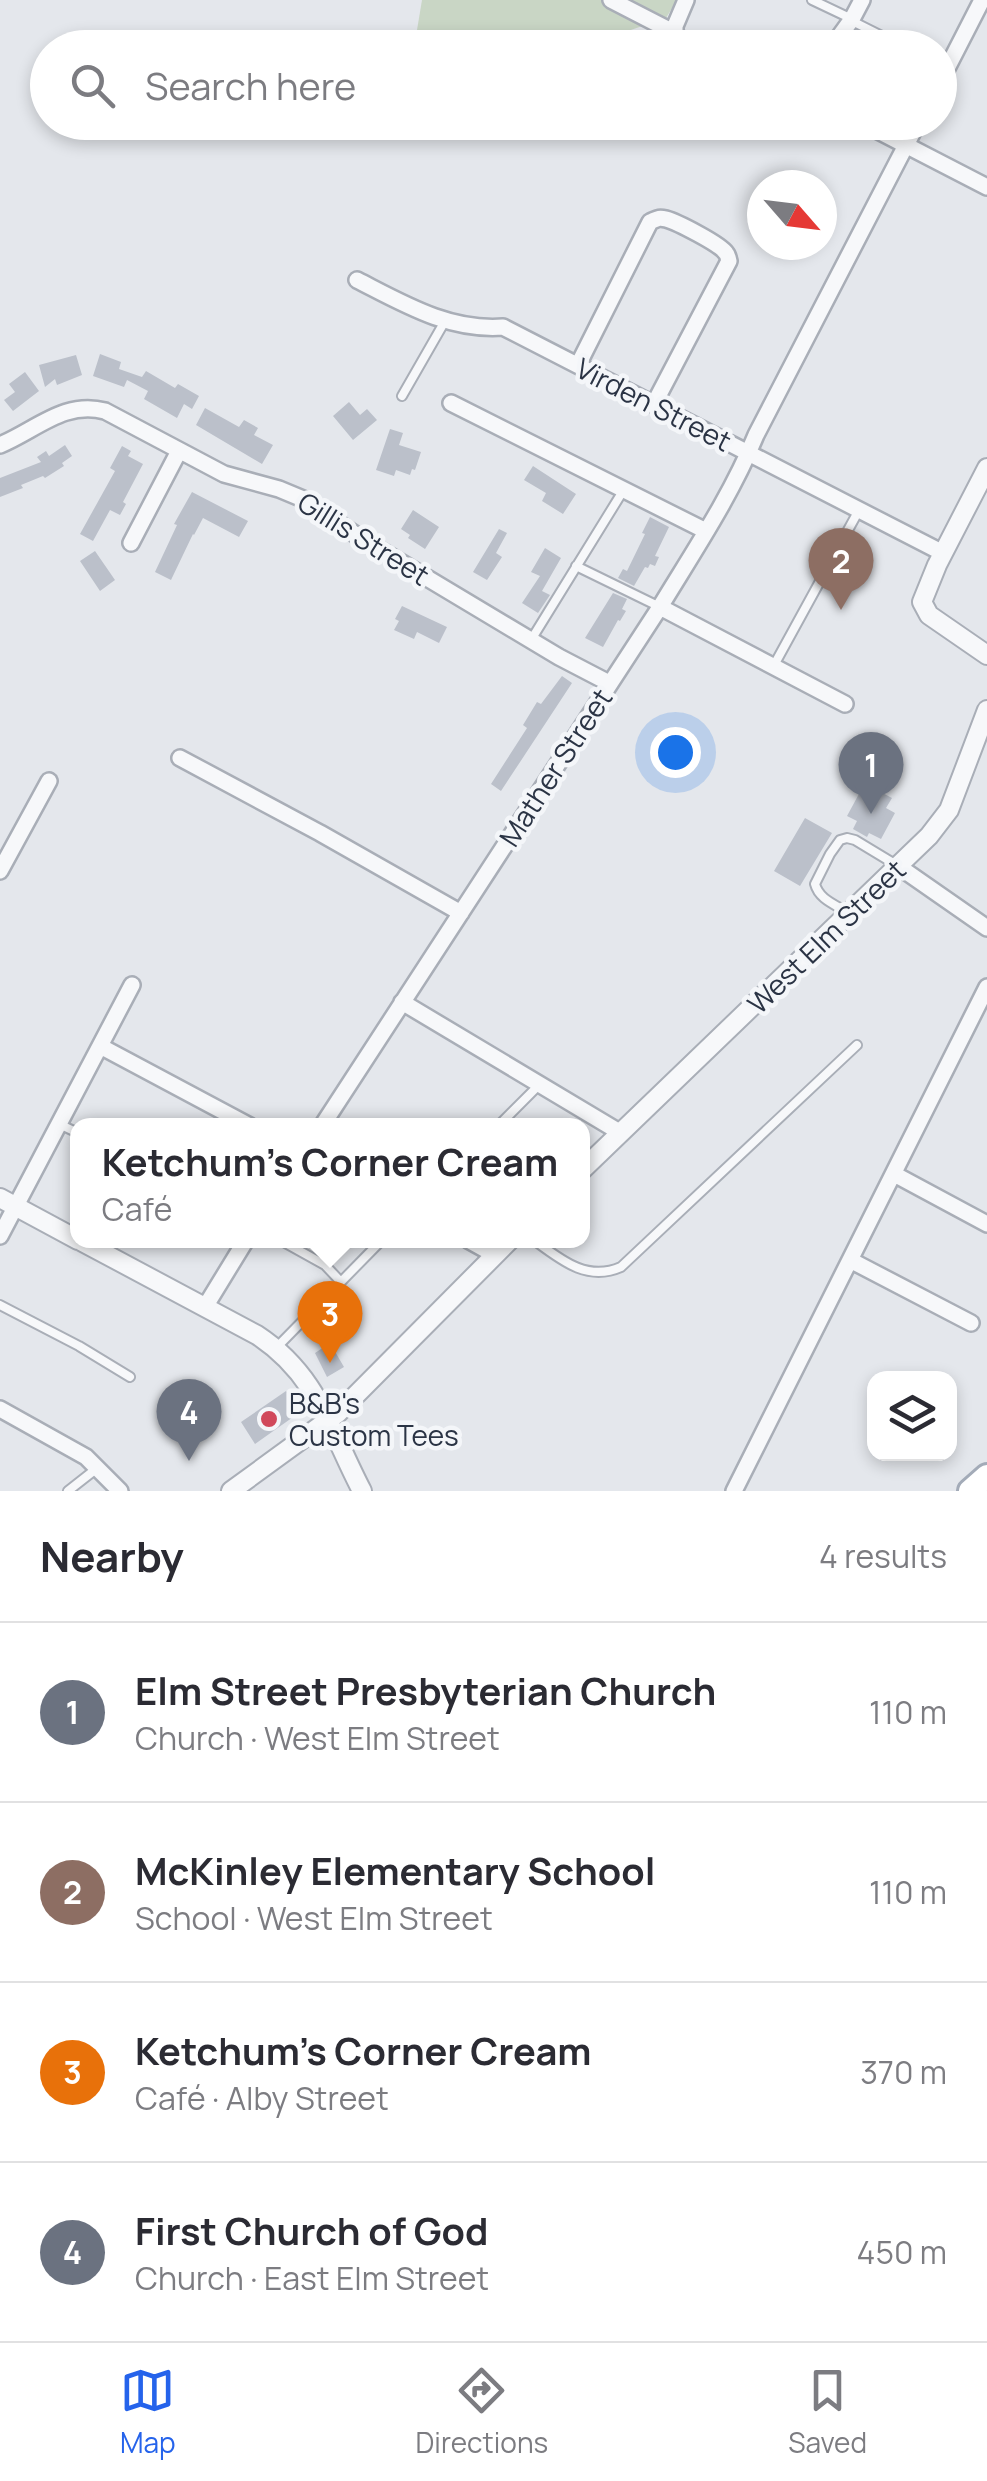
<!DOCTYPE html>
<meta charset="utf-8">
<style>
:root{--surface:#fff;--page:#f2f2f3;--text:#2b2b33;--muted:#7c7c81;--line:#e1e1e2;--accent:#2563eb}
body{margin:0;font-family:Manrope,sans-serif;background:var(--page);color:var(--text)}
.controls{position:absolute;right:30px;bottom:30px;display:grid;overflow:hidden;border-radius:20px;box-shadow:0 5px 15px #0003}
.controls button{width:90px;height:90px;display:grid;place-items:center;padding:0;border:0;border-bottom:2px solid var(--line);background:var(--surface);color:var(--text);font:50px sans-serif}
.compass{position:absolute;left:747px;top:170px;width:90px;height:90px;border-radius:50%;background:var(--surface);box-shadow:0 5px 15px #0003;rotate:118deg}
.you{position:absolute;left:675px;top:752px;width:35px;height:35px;margin:-25px;border:8px solid #fff;border-radius:50%;background:#1a73e8;box-shadow:0 0 0 15px #1a73e833}
.badge{display:grid;place-items:center;width:65px;height:65px;border-radius:50%;background:var(--accent);color:#fff;font-size:32px;font-weight:700}
.pin{position:absolute;translate:-50% -82px;filter:drop-shadow(0 2px 5px #0008)}
.pin::after{content:'';position:absolute;top:52px;width:35px;height:30px;background:inherit;clip-path:polygon(0 0,100% 0,50% 100%)}
.popup{position:absolute;left:70px;top:1118px;width:520px;height:130px;box-sizing:border-box;display:grid;place-content:center;border-radius:20px;background:var(--surface);filter:drop-shadow(0 2px 8px #0005);font-size:32px;white-space:nowrap;color:var(--muted)}
.popup b{font-size:38px;color:var(--text)}
.popup::after{content:'';position:absolute;left:50%;top:100%;margin-left:-20px;border:20px solid transparent;border-top-color:var(--surface)}
.list{margin:0;padding:0;list-style:none}
h2{display:flex;justify-content:space-between;align-items:center;height:130px;margin:0;padding:0 40px;font-size:42px}
h2 small{font-size:32px;font-weight:400;color:var(--muted)}
.list li{display:grid;grid-template-columns:65px 1fr auto;gap:30px;align-items:center;box-sizing:border-box;height:180px;padding:0 40px;border-top:2px solid var(--line)}
.list b{display:block;font-size:38px;white-space:nowrap}
.list p{margin:0;font-size:32px;white-space:nowrap;color:var(--muted)}
.list em{font-size:32px;font-style:normal;color:var(--muted)}
.icon{flex:none;width:55px;height:55px;fill:none;stroke:currentColor;stroke-width:2;stroke-linecap:round;stroke-linejoin:round}
.map{position:relative;flex:none;width:987px;height:1491px;overflow:hidden}
.search{position:absolute;background:var(--surface);box-shadow:0 5px 15px #0003;left:30px;right:30px;top:30px;height:110px;display:flex;align-items:center;gap:25px;box-sizing:border-box;padding:0 35px;border-radius:55px;color:var(--muted);font-size:38px}
.sheet{height:850px;background:var(--surface)}
nav{display:flex;justify-content:space-around;align-items:center;box-sizing:border-box;height:140px;border-top:2px solid var(--line);background:var(--surface);font-size:28px;color:var(--muted)}
nav a{display:grid;justify-items:center;gap:5px}
nav .on{color:var(--accent)}
.map>svg:first-child{display:block}
.green{fill:#c9d6c5}
.building{fill:#bbc0ca}
.lines{fill:none;stroke-linecap:round;stroke-linejoin:round}
.service-casing{stroke:#a9aeb7;stroke-width:12}
.minor-casing{stroke:#a9aeb7;stroke-width:20}
.tertiary-casing{stroke:#a9aeb7;stroke-width:22}
.primary-casing{stroke:#a3abb8;stroke-width:28}
.service{stroke:#f7f8fa;stroke-width:8}
.minor{stroke:#f7f8fa;stroke-width:15}
.tertiary{stroke:#f7f8fa;stroke-width:18}
.primary{stroke:#fff;stroke-width:22}
.poi-dot{fill:#d1495b;stroke:#f4f6f9;stroke-width:4}
.labels{text-anchor:middle;dominant-baseline:central;stroke-width:9;stroke-linejoin:round;paint-order:stroke}
.street-label{font-size:28px;fill:#2b3445;stroke:#f4f6f9}
.poi-label{font-size:28px;fill:#2b3445;stroke:#f4f6f9;text-anchor:start}
</style>
<div class="map">
<svg width="987" height="1491" viewBox="0 0 987 1491">
<rect width="100%" height="100%" fill="#e4e7ec"/>
<path class="green" d="M422,0h255l-11,18 -47,16 -54,13 -151,1z"/>
<path class="building" d="M100,354l21,8 -2,7 23,8 4,-6 29,17 3,-4 21,12 -7,13 -8,-5 -7,14 -33,-19 4,-8 -21,-11 -3,7 -31,-11z
M76,355l6,20 -25,10 -2,-6 -10,8 -6,-22z
M25,372l14,19 -26,20 -9,-11 11,-8 -6,-8z
M349,402l11,13 7,-6 10,11 -24,20 -20,-24z
M205,408l34,19 5,-7 14,8 -4,7 19,10 -11,19 -66,-39z
M390,429l13,4 -4,12 22,7 -6,18 -3,-1 -2,6 -14,-5 -2,6 -18,-6z
M65,445l7,11 -10,7 2,3 -19,12 -2,-2 -22,9 2,3 -23,9v-19l41,-16 -4,-5 9,-6 3,5z
M122,446l9,5 -3,5 15,8 -20,38 3,2 -6,11 -10,-5 -17,31 -13,-7 35,-63 -5,-3z
M533,466l43,28 -13,20 -21,-13 4,-8 -22,-13z
M192,492l56,29 -9,16 -36,-19 -9,17 -1,-1 -22,46 -16,-8 22,-47 -3,-1z
M413,510l26,17 -14,22 -17,-11 2,-3 -9,-6z
M650,517l19,10 -14,29 4,1 -4,9 -5,-2 -2,4 -3,-1 -11,19 -16,-8 5,-9 4,2 18,-37 -3,-1z
M499,529l8,4 -11,20 6,4 -15,23 -14,-8z
M545,548l16,10 -19,33 8,4 -12,18 -16,-10 18,-27 -9,-4z
M95,551l20,29 -15,11 -20,-30z
M613,593l14,6 -5,10 4,2 -6,10 -2,-1 -15,27 -18,-9z
M402,606l45,21 -8,16 -22,-11 -3,7 -20,-9 5,-9 -4,-2z
M562,676l10,7 -71,108 -10,-7 36,-56 -4,-3 14,-23 4,2z
M875,789l17,9 -6,10 9,5 -14,26 -12,-6 -2,4 -14,-8 4,-8 -10,-5 13,-24 10,6z
M805,818l27,15 -32,53 -26,-15z
M330,1343l14,24 -17,10 -12,-24z
M286,1391l11,16 -1,8 -41,29 -14,-22z"/>
<g class="lines">
<defs>
<path id="service" d="M812,0l40,19
M852,21l54,27
M402,396l43,-75
M576,566l84,41
M531,640l92,-149
M773,667l86,-157
M847,912c-13,-8 -28,-13 -32,-28l15,-30 10,-14 7,-2 8,2 43,26
M59,1124l19,9
M498,1126l42,-42
M280,1240l45,25 16,17
M534,1240c27,20 53,42 87,27l236,-222
M0,1305l79,41 51,31
M276,1348l106,-108
M68,1491l28,-22"/>
<path id="minor" d="M611,0l64,33 12,15
M675,33v-7l11,-26
M831,48l21,-29 10,-19
M940,82l42,-82
M861,122l126,65
M357,280c47,24 92,51 146,47l440,226
M578,365l72,-143c7,-3 8,-5 16,-3 11,3 54,25 60,34 2,2 2,5 3,8l-75,143
M451,403l255,128
M0,445c36,-15 65,-45 105,-34l119,63 55,15 24,10 59,40 197,118 50,26
M131,543l48,-92
M660,607l185,97
M180,758l140,75 141,80
M898,866l89,62
M0,871l49,-90
M402,1002l219,131
M100,1046l150,80
M322,1126l338,-519c34,-56 71,-111 96,-172l162,-313
M894,1174l93,50
M0,1236l132,-251
M468,1240l27,15
M850,1260l121,63
M205,1307l41,-67
M0,1409l86,48 34,34
M734,1491l253,-504"/>
<path id="tertiary" d="M987,468l-50,97 -15,37 7,13 58,40
M582,1170l347,-334 20,-26 38,-100
M0,1198l78,42
M79,1240l178,95c61,40 73,95 105,156
M231,1491l107,-78 172,-173"/>
<path id="primary" d="M970,1491l17,-15"/>
</defs>
<use href="#service" class="service-casing"/>
<use href="#minor" class="minor-casing"/>
<use href="#tertiary" class="tertiary-casing"/>
<use href="#primary" class="primary-casing"/>
<use href="#service" class="service"/>
<use href="#minor" class="minor"/>
<use href="#tertiary" class="tertiary"/>
<use href="#primary" class="primary"/>
</g>
<circle class="poi-dot" cx="269" cy="1419" r="10"/>
<g class="labels">
<g class="street-label">
<text transform="translate(654 404) rotate(27)">Virden Street</text>
<text transform="translate(364 538) rotate(32)">Gillis Street</text>
<text transform="translate(555 767) rotate(-57)">Mather Street</text>
<text transform="translate(826 936) rotate(-44)">West Elm Street</text>
</g>
<g class="poi-label">
<text x="289" y="1403">B&amp;B's<tspan x="289" dy="32">Custom Tees</tspan></text>
</g>
</g>
</svg>
<div class="controls">
<button><svg class="icon" aria-label="layers" viewBox="0 0 24 24"><path d="M12 4l9 5-9 5-9-5zM3 14l9 5 9-5"/></svg></button>
</div>
<svg class="compass" viewBox="-18 -18 36 36"><path d="M0-13l5 13h-10z" fill="#e53935"/><path d="M0 13l5-13h-10z" fill="#7c7c81"/></svg>
<div class="you"></div>
<div class="pin badge" style="left:871px;top:814px;background:#6b7280">1</div>
<div class="pin badge" style="left:841px;top:610px;background:#8d6e63">2</div>
<div class="pin badge" style="left:330px;top:1363px;background:#e8710a">3</div>
<div class="popup"><b>Ketchum's Corner Cream</b>Café</div>
<div class="pin badge" style="left:189px;top:1461px;background:#6b7280">4</div>
<div class="search"><svg class="icon" aria-label="search" viewBox="0 0 24 24"><circle cx="10" cy="10" r="6"/><path d="M15 15l6 6"/></svg>Search here</div>
</div>
<section class="sheet">
<h2>Nearby<small>4 results</small></h2>
<ul class="list">
<li><span class="badge" style="background:#6b7280">1</span><div><b>Elm Street Presbyterian Church</b><p>Church · West Elm Street</p></div><em>110 m</em></li>
<li><span class="badge" style="background:#8d6e63">2</span><div><b>McKinley Elementary School</b><p>School · West Elm Street</p></div><em>110 m</em></li>
<li><span class="badge" style="background:#e8710a">3</span><div><b>Ketchum's Corner Cream</b><p>Café · Alby Street</p></div><em>370 m</em></li>
<li><span class="badge" style="background:#6b7280">4</span><div><b>First Church of God</b><p>Church · East Elm Street</p></div><em>450 m</em></li>
</ul>
</section>
<nav>
<a class="on"><svg class="icon" aria-label="map" viewBox="0 0 24 24"><path d="M3 6l6-2 6 2 6-2v14l-6 2-6-2-6 2zM9 4v14M15 6v14"/></svg>Map</a>
<a><svg class="icon" aria-label="directions" viewBox="0 0 24 24"><path d="M12 3l9 9-9 9-9-9zM9 14v-3h6M13 9l2 2-2 2"/></svg>Directions</a>
<a><svg class="icon" aria-label="saved" viewBox="0 0 24 24"><path d="M7 4h10v16l-5-4-5 4z"/></svg>Saved</a>
</nav>
